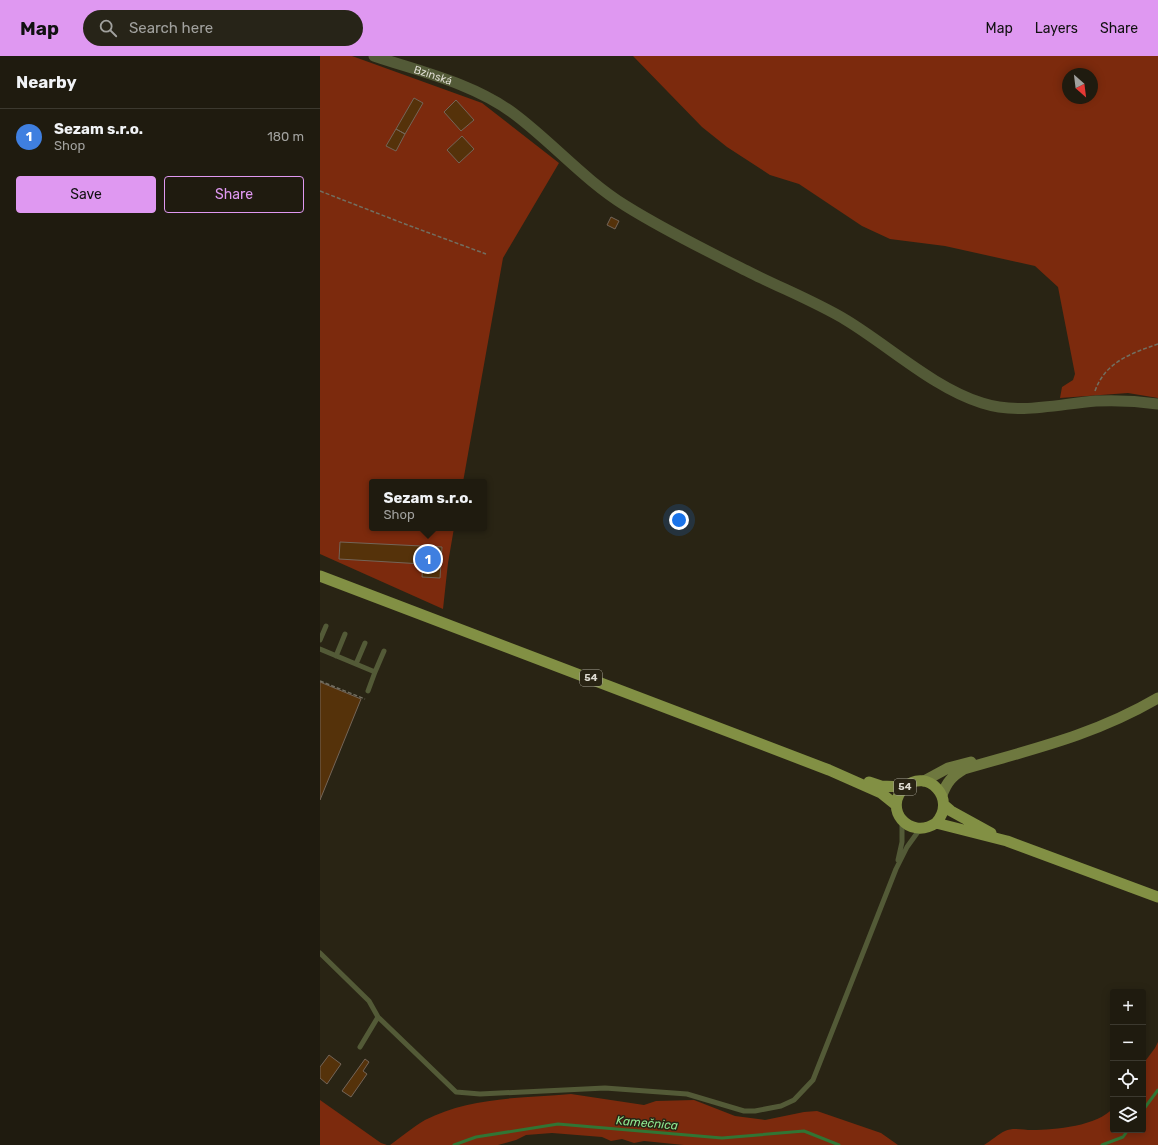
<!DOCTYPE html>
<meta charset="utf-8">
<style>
:root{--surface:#1f1b0f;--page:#272418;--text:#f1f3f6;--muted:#a1a19e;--line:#3c392f;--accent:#df98f1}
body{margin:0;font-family:Rubik,sans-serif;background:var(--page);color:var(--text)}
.controls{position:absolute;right:12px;bottom:12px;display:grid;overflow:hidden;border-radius:4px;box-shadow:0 2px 10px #0003}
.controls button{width:36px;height:36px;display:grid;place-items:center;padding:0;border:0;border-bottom:1px solid var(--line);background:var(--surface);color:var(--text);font:20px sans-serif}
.compass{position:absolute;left:742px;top:12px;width:36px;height:36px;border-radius:50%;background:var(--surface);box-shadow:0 2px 10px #0003;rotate:152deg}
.you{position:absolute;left:359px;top:464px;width:14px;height:14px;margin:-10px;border:3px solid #fff;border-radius:50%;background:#1a73e8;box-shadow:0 0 0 6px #1a73e833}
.badge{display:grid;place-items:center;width:26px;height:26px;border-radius:50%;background:var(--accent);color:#fff;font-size:13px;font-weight:700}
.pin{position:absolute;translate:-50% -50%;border:2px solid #fff;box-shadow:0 1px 4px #0006}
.popup{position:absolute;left:49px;top:423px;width:118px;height:52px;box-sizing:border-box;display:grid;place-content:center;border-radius:4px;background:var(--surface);filter:drop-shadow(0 1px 3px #0005);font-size:13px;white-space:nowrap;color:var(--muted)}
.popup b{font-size:15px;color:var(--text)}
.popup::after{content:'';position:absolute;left:50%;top:100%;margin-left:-8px;border:8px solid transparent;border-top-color:var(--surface)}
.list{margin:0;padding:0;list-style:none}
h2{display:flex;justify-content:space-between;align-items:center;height:52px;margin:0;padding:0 16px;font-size:17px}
h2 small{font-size:13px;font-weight:400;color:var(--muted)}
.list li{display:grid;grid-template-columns:26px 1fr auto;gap:12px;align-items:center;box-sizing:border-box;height:56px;padding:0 16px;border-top:1px solid var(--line)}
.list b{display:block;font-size:15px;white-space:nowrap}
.list p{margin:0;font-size:13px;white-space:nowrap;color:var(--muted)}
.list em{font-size:13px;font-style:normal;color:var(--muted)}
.actions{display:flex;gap:8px;padding:12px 16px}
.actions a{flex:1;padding:9px 0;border:1px solid var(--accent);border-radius:4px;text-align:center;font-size:14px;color:var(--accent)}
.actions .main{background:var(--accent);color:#111}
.icon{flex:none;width:22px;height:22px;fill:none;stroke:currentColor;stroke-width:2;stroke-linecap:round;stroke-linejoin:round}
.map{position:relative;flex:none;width:838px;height:1089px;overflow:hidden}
header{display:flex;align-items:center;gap:24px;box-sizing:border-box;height:56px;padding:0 20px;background:var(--accent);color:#111}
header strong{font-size:19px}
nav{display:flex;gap:22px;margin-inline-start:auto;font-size:14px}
.search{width:280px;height:36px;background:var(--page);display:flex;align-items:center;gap:10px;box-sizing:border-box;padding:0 14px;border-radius:22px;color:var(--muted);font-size:15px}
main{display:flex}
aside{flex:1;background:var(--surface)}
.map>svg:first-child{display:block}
.green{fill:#7c2a0d;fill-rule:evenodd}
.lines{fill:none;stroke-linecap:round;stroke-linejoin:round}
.stream{stroke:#317534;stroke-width:3}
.building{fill:#55320a;stroke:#746558}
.path{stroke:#726e60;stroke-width:1.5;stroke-dasharray:4 2;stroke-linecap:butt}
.service{stroke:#535a37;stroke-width:5}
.tertiary{stroke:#535a37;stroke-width:11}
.secondary{stroke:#6e783f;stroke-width:11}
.primary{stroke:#829044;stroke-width:11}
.labels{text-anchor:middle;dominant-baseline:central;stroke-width:3;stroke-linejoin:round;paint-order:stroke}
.shield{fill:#292414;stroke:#a8a498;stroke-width:1}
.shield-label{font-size:10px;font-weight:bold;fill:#dedbd1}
.street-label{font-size:11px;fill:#dedbd1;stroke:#292414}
.water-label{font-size:12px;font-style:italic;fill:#8fe990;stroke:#292414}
</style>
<header>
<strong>Map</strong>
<div class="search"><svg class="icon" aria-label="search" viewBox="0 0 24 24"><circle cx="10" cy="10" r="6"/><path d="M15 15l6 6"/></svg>Search here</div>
<nav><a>Map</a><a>Layers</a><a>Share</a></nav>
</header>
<main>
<aside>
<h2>Nearby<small></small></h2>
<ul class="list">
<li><span class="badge" style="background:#3f7fe0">1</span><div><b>Sezam s.r.o.</b><p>Shop</p></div><em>180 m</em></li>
</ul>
<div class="actions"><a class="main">Save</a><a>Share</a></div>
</aside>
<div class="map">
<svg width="838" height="1089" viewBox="0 0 838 1089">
<rect width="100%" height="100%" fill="#292414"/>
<path class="green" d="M0,0h32l130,47 77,60 -56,95 -40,224h-91v46h82l-6,35 -5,46 -123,-55z
M313,0h525v342l-30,-5 -68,5 2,-11 11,-7 2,-6 -17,-87 -23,-21 -90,-20 -55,-7 -28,-13 -63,-42 -29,-9 -43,-28 -25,-20zM748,18h24v24h-24z
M838,986v103h-174c7,-4 14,-11 21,-14 8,-4 18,-1 27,-1 23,0 66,-4 81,-22v22h30v-66l12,-16z
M251,1038l73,11 12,-4 38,-1 41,16 30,4 39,-8 13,-1 64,22 17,12h-214l-40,-4 -10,2 -12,-4 -11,2 -9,-4 -50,-4 -26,2 -10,5 -18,5h-108c11,-8 23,-18 35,-25 44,-23 98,-22 146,-26z
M0,1044l61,43 6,2h-67z"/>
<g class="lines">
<path class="stream" d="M823,1054l15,-20
M134,1089l22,-8 82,-13 164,14 82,-7 35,14
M782,1089l21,-8 5,-7"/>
</g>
<path class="building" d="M94,42l9,5 -18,31 -9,-5z
M136,44l18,20 -13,11 -17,-19z
M76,73l9,5 -9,17 -10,-5z
M142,80l12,13 -15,14 -12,-13z
M291,161l8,4 -4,8 -8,-4z
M20,486l102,5 -2,31 -18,-1 1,-13 -84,-5z
M0,626l41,17 -41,101z
M9,999l12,9 -14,20 -7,-6v-11z
M45,1003l4,3 -6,9 4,3 -16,23 -9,-6z"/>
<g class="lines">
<path class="path" d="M0,135l85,33 81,30
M775,335c10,-29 37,-38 63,-47
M0,625l45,18"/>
<path class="service" d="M0,584l6,-14
M0,593l55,23 9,-21
M16,600l9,-22
M36,608l9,-21
M48,635l7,-19
M578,804l4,-18v-21
M0,897l49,48 9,16 78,75 24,2 125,-6 82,6 57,17h11l26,-5 13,-6 19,-20 83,-211 11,-22 13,-18
M40,991l18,-30"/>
<path class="tertiary" id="s1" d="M54,0c47,16 98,27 139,57 39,29 71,67 113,93 40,25 83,46 125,67 32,16 65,29 95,47 43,26 88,68 136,83 37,12 76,1 114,-2 21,-1 41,0 62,3"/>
<path class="secondary" d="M604,725l24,-13 23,-6
M622,739c5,-13 10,-19 22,-26 69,-20 131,-34 194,-71"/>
<path class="primary" d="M0,520l509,194 52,23 15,12
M549,726l12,4 24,1
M624,749l7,6 40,22
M616,767c22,-24 -9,-56 -31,-36 -23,21 4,54 31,36l71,18 151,56"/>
</g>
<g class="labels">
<g class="shield">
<rect x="260" y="614" width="22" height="16" rx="3"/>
<rect x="574" y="723" width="22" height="16" rx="3"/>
</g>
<g class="shield-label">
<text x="271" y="622">54</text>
<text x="585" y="731">54</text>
</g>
<g class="street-label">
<text stroke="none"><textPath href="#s1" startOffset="62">Bzinská</textPath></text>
</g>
<g class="water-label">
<text transform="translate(327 1067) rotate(5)">Kamečnica</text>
</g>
</g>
</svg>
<div class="controls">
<button>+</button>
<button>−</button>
<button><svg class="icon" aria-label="locate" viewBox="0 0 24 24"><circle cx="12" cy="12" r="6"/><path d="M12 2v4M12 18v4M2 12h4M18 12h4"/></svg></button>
<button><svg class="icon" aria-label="layers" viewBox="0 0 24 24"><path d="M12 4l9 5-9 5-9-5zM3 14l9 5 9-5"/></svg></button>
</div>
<svg class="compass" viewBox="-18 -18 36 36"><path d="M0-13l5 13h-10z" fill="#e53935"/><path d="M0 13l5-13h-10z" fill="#a1a19e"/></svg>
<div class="you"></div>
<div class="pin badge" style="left:108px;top:503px;background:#3f7fe0">1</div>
<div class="popup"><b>Sezam s.r.o.</b>Shop</div>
</div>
</main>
